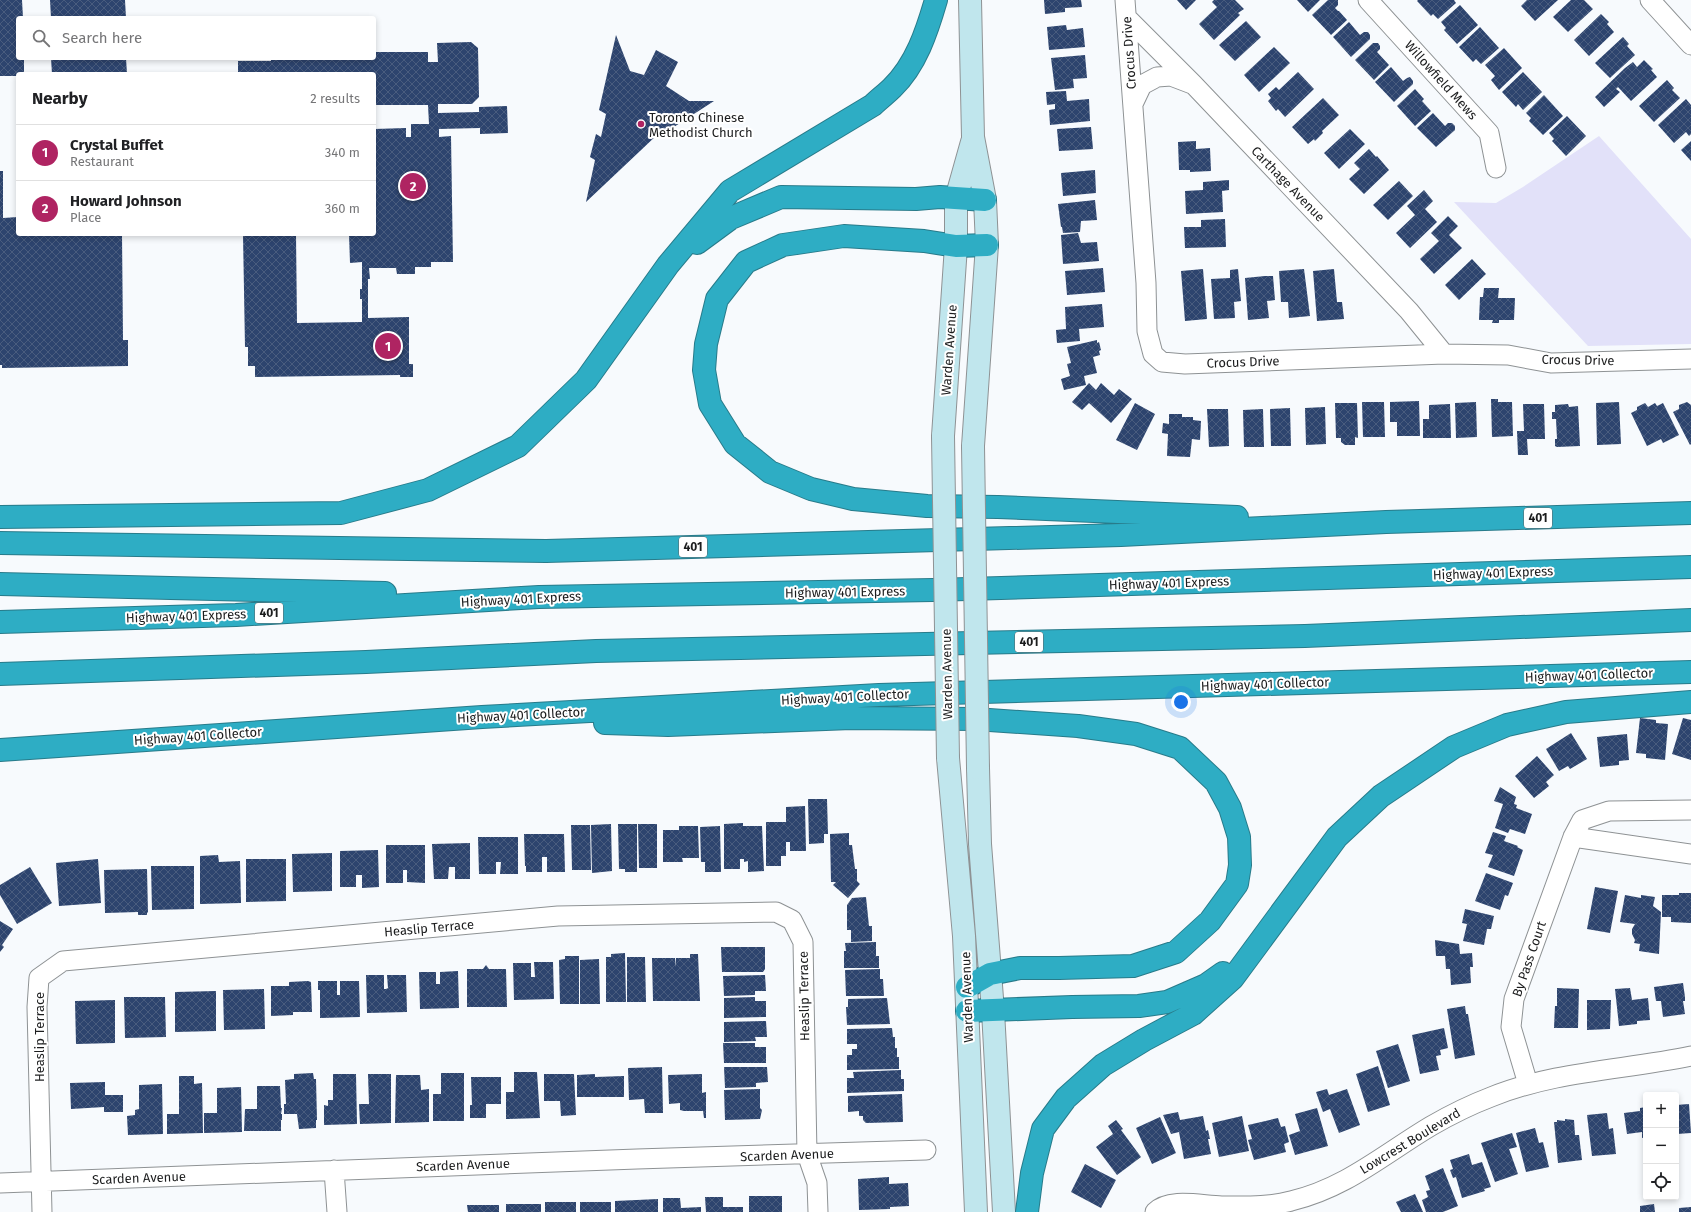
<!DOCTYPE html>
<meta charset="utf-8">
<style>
:root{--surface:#fff;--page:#f2f2f2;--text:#202124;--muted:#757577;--line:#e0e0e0;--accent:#af2462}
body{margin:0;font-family:"Fira Sans",sans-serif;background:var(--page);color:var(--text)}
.controls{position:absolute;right:12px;bottom:12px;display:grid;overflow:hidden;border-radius:4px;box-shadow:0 2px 6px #0003}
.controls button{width:36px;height:36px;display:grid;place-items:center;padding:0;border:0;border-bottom:1px solid var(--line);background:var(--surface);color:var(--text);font:20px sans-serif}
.you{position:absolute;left:1181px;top:702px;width:14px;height:14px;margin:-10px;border:3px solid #fff;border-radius:50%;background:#1a73e8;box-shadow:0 0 0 6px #1a73e833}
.badge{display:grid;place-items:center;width:26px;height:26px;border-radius:50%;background:var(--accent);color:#fff;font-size:13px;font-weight:700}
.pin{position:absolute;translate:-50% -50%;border:2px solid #fff;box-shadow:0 1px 4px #0006}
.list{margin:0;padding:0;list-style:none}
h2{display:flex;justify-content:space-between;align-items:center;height:52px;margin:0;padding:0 16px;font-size:17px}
h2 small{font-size:13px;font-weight:400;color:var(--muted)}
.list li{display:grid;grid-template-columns:26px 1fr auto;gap:12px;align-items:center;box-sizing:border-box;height:56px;padding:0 16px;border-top:1px solid var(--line)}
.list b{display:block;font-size:15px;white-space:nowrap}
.list p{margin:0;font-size:13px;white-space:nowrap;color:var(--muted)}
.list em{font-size:13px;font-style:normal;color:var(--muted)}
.icon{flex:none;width:22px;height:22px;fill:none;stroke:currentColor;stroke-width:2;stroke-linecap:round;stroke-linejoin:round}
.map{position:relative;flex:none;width:1691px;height:1212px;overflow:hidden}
.search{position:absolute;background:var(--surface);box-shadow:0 2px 6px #0003;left:16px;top:16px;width:360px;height:44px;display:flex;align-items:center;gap:10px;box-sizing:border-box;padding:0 14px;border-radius:4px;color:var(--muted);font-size:15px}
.panel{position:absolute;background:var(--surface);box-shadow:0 2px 6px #0003;left:16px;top:72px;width:360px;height:164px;border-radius:4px}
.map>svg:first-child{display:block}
.park{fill:#e2e1f9}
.building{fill:url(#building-cross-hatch)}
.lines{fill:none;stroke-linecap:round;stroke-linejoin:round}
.street-casing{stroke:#8e9294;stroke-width:21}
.secondary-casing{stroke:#8e9294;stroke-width:24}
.highway-casing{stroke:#287b8a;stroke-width:24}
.street{stroke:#fff;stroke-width:19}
.secondary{stroke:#c0e6ed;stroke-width:22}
.highway{stroke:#2eadc4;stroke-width:22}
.secondary-bridge-casing{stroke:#8e9294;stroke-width:24;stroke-linecap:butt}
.secondary-bridge{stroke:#c0e6ed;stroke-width:22}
.poi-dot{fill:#af2462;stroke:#fff;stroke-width:1.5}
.labels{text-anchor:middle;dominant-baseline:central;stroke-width:4;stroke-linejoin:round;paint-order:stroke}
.shield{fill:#fff;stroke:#606162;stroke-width:1}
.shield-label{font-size:12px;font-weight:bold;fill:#1c1d1e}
.street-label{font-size:13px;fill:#1c1d1e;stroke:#fff}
.poi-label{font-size:13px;fill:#1c1d1e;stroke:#fff;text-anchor:start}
</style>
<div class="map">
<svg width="1691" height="1212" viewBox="0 0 1691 1212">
<defs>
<pattern id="building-cross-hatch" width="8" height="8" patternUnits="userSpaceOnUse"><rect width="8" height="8" fill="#2d446e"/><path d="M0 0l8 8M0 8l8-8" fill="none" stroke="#495c7e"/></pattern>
</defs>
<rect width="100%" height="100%" fill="#f7fafd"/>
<path class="park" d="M1599,136l92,103v105l-103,2 -134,-144 42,1 27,-16z"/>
<path class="building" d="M0,0h22l1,18h-5v40h6v16h-6v2h-18z
M50,0h75l1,18h-75z
M1044,0h37l1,7 -17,1v4l-20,2z
M1177,0h19l-10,10z
M1214,0h21l9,9 -6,4 2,2 -26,25 -15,-16 18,-17 -5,-5z
M1297,0h23l-12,12z
M1328,0h10v5l-3,3 3,3h1l8,9 -16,15 -19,-20z
M1418,0h36l2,3 -18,16 -5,-5 -2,2 -14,-15z
M1527,0h31l-23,21 -14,-15z
M1571,0h13l9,9 -25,23 -15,-15z
M1460,5l18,20 -21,19 -13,-14 2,-2 -5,-6z
M1601,14l8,8 -2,2 7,8 -25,24 -15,-16z
M1246,21l15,16 -26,24 -16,-16z
M1349,22l11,13 4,-3h4l2,3v4l-19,18 -18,-20z
M1066,25l1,5 16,-2 2,19 -36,3 -2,-23z
M1480,27l19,21 -18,16 -5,-5 -3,3 -14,-15z
M616,35l14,36 14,4 12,-25 22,12 -12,24 23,15h25l-54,35 -3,-1 -71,67 9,-42 -5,-3 6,-23 5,3 5,-23 -7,-4z
M1623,37l6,7 -2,2 8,9 -25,23 -15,-15z
M471,42l7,6 1,49 -7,7h-34v9l41,-1v-5l28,-1 1,27 -28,1v-6l-41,1v8l12,-1 2,126h-22v5h-16v7h-18l-1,-6h-27l1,11h-2v39l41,-1v47h4v13h-13v-2l-145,2v-11h-7v-19h-3l-2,-113h53l1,89 65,-1v-23h-2v-10h2v-27l-12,1 -1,-29h25v-105l32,-1v9h5v-13h18l-1,-19h-54v-31h-136v-13h33v-3h103v-6h54v10h10l-1,-19z
M1373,43h5l2,3v3l-3,3 12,13 -15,15 -19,-20z
M1274,47l16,16 -31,29 -15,-17z
M1504,48l18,20 -23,22 -8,-10 4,-4 -10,-11z
M1085,55l2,23 -14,1 1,9 -19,2 -4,-32z
M51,58h75l1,16h-75z
M1644,60l9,9 -2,1 6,7 -26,24 -13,-14 -2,2 4,3 -16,15 -9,-10 30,-29 8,-6 4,5z
M1391,67l12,14 4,-3 3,-1 3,4v3l-19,18 -19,-20z
M1298,72l16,17 -29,28 -7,-8 -2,2 -8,-10 3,-3 -3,-4 8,-7 3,3z
M1523,72l19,20 -19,18 -5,-6 -2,3 -14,-15z
M1667,80l7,8 -2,2 8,8 -26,24 -15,-16z
M1415,89l9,10 -2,2 9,10 -16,15 -18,-20z
M1066,91l1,10 22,-2 1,22 -40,4 -1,-15 6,-1v-5l-8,1 -1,-13z
M1544,95l19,21 -20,19 -14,-14 2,-3 -5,-5z
M1323,98l16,17 -17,16 1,2 -8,8 -1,-2 -6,5 -16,-17z
M1686,99l5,6v29l-2,2 -3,-4 -12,11 -16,-18z
M1433,113l12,13 3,-3h4l3,3v4l-19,17 -19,-19z
M1567,116l19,20 -20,20 -14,-15 2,-2 -5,-6z
M1091,127l2,22 -34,2 -2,-22z
M1350,129l15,15 -26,25 -15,-16z
M1196,141v8l14,-1 1,23 -21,1v-2h-11l-1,-28z
M1691,141v20l-10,-11z
M1369,149l7,8 1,-1 12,14 -25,24 -15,-15 11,-10 -6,-6z
M1095,170l1,23 -33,3 -2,-23z
M0,171h3v47l15,-1v17h104l1,106h5v26l-126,2v-3h-2z
M1229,180v10l-7,1 1,21 -37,2 -1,-23 18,-1v-8z
M1399,181l14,15 -25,24 -15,-15z
M1424,190l9,11 -8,8 12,13 -27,26 -14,-15 19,-18 -8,-9z
M1095,200l2,20 -16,1 -1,11 -17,1 -1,-6h-1l-3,-23z
M1448,216l10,10 -9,9 13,13 -28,26 -14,-15 19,-18 -8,-8z
M1225,219l1,28 -41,1 -1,-21h17v-7z
M1078,233l3,10 16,-1 2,19 -36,3 -2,-29z
M1472,259l14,15 -27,26 -14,-15z
M1103,268l2,24 -38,3 -2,-24z
M1203,269l4,50 -22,2 -4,-50z
M1238,269l3,32 -7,1 1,16 -21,1 -3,-40 19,-1v-8z
M1304,269l6,47 -21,2 -1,-16h-7l-2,-31z
M1334,269l3,33h5l2,17 -27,2 -4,-50z
M1265,276h8l2,24 -8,1 2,17 -21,2 -3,-42z
M1484,288h15l-1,10h17l-1,22h-15v3h-7l1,-3h-14l1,-23h3z
M1102,304l2,23 -25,2 1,12 -23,2 -1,-13 10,-1 -1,-22z
M1097,340v3l2,-1 2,8 -2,1 1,4 -7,2 4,16 -13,3 2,9 -22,5 -3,-11 9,-3 -3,-12 4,-1 -4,-16z
M1089,383l7,7 5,-7 13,12 5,-6 13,10 -21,24 -22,-20 -7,7 -10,-8z
M1491,399h7v3h14l1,34 -21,1z
M1419,401l1,35h-23v-14h-7v-20z
M1362,402h22l1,35h-22z
M1476,402l1,35 -21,1 -1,-35z
M1619,402l2,42 -24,1 -1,-42z
M1687,402l4,3v39l-1,1 -17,-33 6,-3v-4z
M1135,403l20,11 -18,36 -21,-10z
M1335,403h22l1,35 -3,-1v8h-10l-4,-3v-4h-5z
M1645,403l3,4 7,-4 2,3 6,-3 16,32 -16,8 -2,-4 -14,7 -16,-33 6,-3v-3z
M1450,404l1,34h-28v-19h6v-14z
M1523,404h21l1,35h-18l1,16h-10l-1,-24h7z
M1568,404l1,3 9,-1 2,40 -23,1 -2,-1v-7h2l-1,-20h-4v-7h3v-7z
M1325,407l1,37 -20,1 -1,-37z
M1290,408l1,38h-20l-1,-37z
M1207,409h21l1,37 -20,1z
M1263,409l1,38h-20l-1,-37z
M1169,414h13v3h11v3l8,1 -1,19 -8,-1 -2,18 -23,-1 1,-22 -6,-1 1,-10 6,1z
M1640,718l16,2v3l12,1 -3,36 -19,-2v-4l-10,-1z
M1683,718l8,2v40l-19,-6z
M1571,733l16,26 -17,10 -2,-3 -9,5 -13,-22z
M1627,734l2,26 -10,1v4l-19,2 -3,-30z
M1537,756l17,19 -8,7 3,4 -15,12 -19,-22z
M1500,787l16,10 -2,7 3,1 -1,3 16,6 -7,20 -15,-5 -2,4 -13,-5 8,-24 -9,-3z
M808,799h19l1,35h-4v9l-15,1z
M805,806l1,45h-16v-9h-4v14h-5v10h-15v-44h20v-15z
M743,823v3h19l2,45 -16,1v-11l-4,1v-3h-4v10h-16v-45z
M611,824l1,47 -20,2 -1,-48z
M618,824h19v48h-12v-3h-6z
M638,824h19v44h-18z
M571,825h19l1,45h-19z
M679,826h19l1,32h-17l1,4h-20v-32h16z
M720,826l1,46h-16v-10h-4l-1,-35z
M1493,832l13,4 -2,5 14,5 -1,1 6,3 -9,26 -26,-9 5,-12 -8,-2z
M849,833v12h3l3,24h2v12l3,3 -12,14 -15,-13 3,-3h-5l-1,-48z
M524,834h40l1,38h-18v-15h-5v15h-16v-6h-1z
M478,837h40v37h-18l1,-12h-5v12h-17z
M470,843v36h-15v-12h-6l-1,12h-14l-2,-35z
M386,845h39v38l-18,-1v-12h-4v13h-17z
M378,850l1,37 -17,1v-13h-6v12h-16v-36z
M332,853v38l-39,1 -1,-38z
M218,855l1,7 21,-1 1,42 -41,1v-48z
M98,859l3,44 -42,3 -3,-43z
M246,859h40v42l-40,1z
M151,866h43v43l-42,1z
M30,867l22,36 -35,21 -17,-29v-10z
M147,869l1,44 -1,-1v3h-9v-3l-33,1 -1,-43z
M1486,873l27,10 -5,13 -3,-1 -5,15 -25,-9z
M1595,887l23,4 -8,42 -23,-4z
M1679,893h12v30l-20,-1v-5h-9v-22h17z
M1625,895l16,3v-3l14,2 -2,9 8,6 -2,42 -20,-3 1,-7 -6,-1 1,-3 -3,-6v-5l3,-5 -15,-2z
M866,897l3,29h3v15l-21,1v-12h-4v-25l5,-7z
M1465,909l29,7 -3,13h-4l-3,16 -21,-4 4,-17 -5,-1z
M0,921l13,8 -11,16 2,2 -4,5z
M1435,940l24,4 1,10 12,-1 1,14h-3l1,16 -20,2 -1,-16h-4l-1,-13h-9z
M876,942v14h3v12h-35v-17h2l-1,-8z
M721,947h44v22l-2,3h-41z
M625,953l1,49h-20v-45h5v-3z
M690,954h8l2,47h-47l-1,-43h23l1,9v-9h14z
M565,956h14v48h-19l-1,-44 6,-1z
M627,957h18l1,45h-19z
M599,959l1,45h-20v-44z
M534,962h19l1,37 -40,1 -1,-37h18v14h4z
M486,965l3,4h17l1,38h-40v-38h16z
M880,969v10h3l1,17h-38l-1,-26z
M458,971l1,37 -39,1 -1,-37h17v12h4v-12z
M366,975h18v14h2l2,-1 -1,-13h19l1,37 -40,1z
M765,975l1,16h-11v4l-31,1 -1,-20z
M308,981l3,1 1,30h-19v3l-22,1v-30h18v-4z
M318,981h19v14h3v-14h19l1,36 -40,1v-28h-2z
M1683,983l2,14v4h-2l2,13 -22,3 -2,-16h-5l-2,-14z
M1557,988l22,1 -1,39h-24l1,-22h2z
M1630,988l2,12 16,-2 2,22 -13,1v3l-18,2 -4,-37z
M264,989l1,40 -41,1 -1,-40z
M216,991v40l-41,1v-40z
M124,997h41l1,40 -41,1z
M755,997v4h11v16l-42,1v-20z
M887,998l3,26 -43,1 -1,-18h2v-8z
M115,1000v43l-39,1 -1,-43z
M1587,1000h24l-1,29 -23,1z
M1465,1006l1,8h2l7,41 -20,4 -8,-50z
M766,1021l1,16h-12l1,4 -32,1v-20z
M892,1028l1,9h2v11h2v9h2v12l-52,1v-15h5v-6h5v-5h-10v-15z
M1444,1028l4,20 -8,2 1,5 -5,1 3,14 -19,4 -8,-39z
M723,1043h32v4h11v16h-42z
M1398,1044l12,37 -22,7 -12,-37z
M1378,1066l12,39 -22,7 -12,-38z
M662,1067l1,46h-18l-1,-14 -15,1 -1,-32z
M724,1067h43l1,15 -12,1v4l-31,1z
M901,1070v9h3v12l-57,2v-15h7l-1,-6z
M514,1072h23l3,46 -34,1v-27h8z
M313,1073l1,6h2l1,41h-1v8l-17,1 -2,-15h-13v-10h2l-1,-24 9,-1v-5z
M441,1073h23v48h-31v-27h8z
M333,1074h23l1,50 -33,1v-20l4,1v-6h5z
M368,1074h23v49l-31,1 -1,-20h10z
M544,1074h30l2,41 -15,1 -1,-15h-16z
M595,1074v3l29,-1v21h-47v-22z
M702,1074v19l4,-1v26h-2l-1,-7h-19l-4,-1v-7l-11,1 -1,-29z
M396,1075h24l1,15 8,-1v33l-34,1z
M179,1076h15v8l8,-1 1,50 -36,1v-20h12z
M471,1077h30v27h-15v14h-16v-13h2z
M105,1082v13h18v17h-19v-5l-33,2 -1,-26z
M162,1084l1,50 -35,1 -1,-19 8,-1v-5l4,-1v-24z
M257,1086h23l1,22h1l-1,6h1v6h-1v11h-37l1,-22h12z
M241,1087l1,45 -38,1v-20h13v-25z
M760,1089v19l2,2 -2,9 -35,1 -1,-30z
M1327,1089l2,6 18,-6 13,36 -21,8 -9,-24 -7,3 -7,-20z
M902,1094l1,28 -37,1 -3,-3v-4h-4v-5l-11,1v-16z
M1689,1104l2,29 -14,1 -1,-5v-24z
M1646,1107v30l-4,1v-6l-15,2 -3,-21 16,-2v-3z
M1317,1108l11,38 -33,9 -6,-20 11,-4 -5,-17z
M1178,1112l2,8 23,-4 3,15 2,-1 2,9h-2l3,15 -27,5 -5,-27 -8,2 -8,-19z
M1607,1113l2,16 4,-1 3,26 -24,2 -5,-41z
M1242,1116l7,35 -30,6 -7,-34z
M1160,1117l16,36 -24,11 -16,-36z
M1278,1118l3,9 4,-1 4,16 -5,2 2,8 -32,8 -6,-20 4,-1 -4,-14z
M1565,1119l9,1 1,15h4l3,25 -24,3 -4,-41h3v-2l8,1z
M1116,1120l7,9 -2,1 20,27 -24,18 -21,-28 17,-13 -5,-8z
M1535,1128l4,15 4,-1 6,25 -23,5 -10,-39z
M1512,1133l5,14 -8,2 9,25 -23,8 -14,-39z
M1469,1154l3,11 10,-3 9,25 -7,2 1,2 -23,7 -6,-21 -3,1 -3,-8 3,-1 -3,-9z
M1085,1164l31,16 -15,28 -30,-16z
M1443,1168l15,38 -15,6h-17l-4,-12 6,-3 -2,-6 4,-1 -5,-14z
M889,1177v7l19,-1 1,23 -19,1v2l-31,1 -1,-31z
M1415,1194l8,18h-22l-5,-10z
M749,1196h33v16h-33z
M705,1197h18v10h20v5h-37z
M663,1198h17l1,10 20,-1v5h-38z
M658,1199v13h-43v-11z
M545,1202h31v10h-31z
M580,1202h31v10h-31z
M506,1204h35v8h-35z
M1654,1204l1,8h-15v-6z
M467,1205h32v7h-31z
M1691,1207v5h-12v-4z"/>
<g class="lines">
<defs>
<path id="street" d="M1125,0l21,283 1,48 6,23 9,8 23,2 259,-10 64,1 43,8 140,-4
M1368,0l121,133 7,35
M1650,0l41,45
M1127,18l67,67 215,226 35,43
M1133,104l9,-19 15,-8 14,-1 21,8
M1573,837l118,17
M1528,1084l-17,-57 3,-28 59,-162 9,-17 27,-9 82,-1
M334,1170l3,42
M0,1183l637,-24 289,-9
M42,1212l-5,-205 2,-29 24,-17 495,-45 218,-4 16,8 11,22 4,212 10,29 1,29
M1155,1212c15,-15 48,-6 67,-6 23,0 47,1 69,-5 55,-13 93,-47 140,-75 19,-11 39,-21 60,-29 64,-26 133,-27 200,-41"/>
<path id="secondary" d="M970,0l3,137 12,63 2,45 -14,201
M943,436l13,-190v-47l16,-57
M948,758l16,178 12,276
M978,768l2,76 13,167 11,201"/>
<path id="highway" d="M697,243l34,-25 50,-21 135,2 24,-2 45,3
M987,245l-31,1 -32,-5 -80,-5 -61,9 -37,17 -29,37 -11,45 -2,26 6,34 25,40 35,28 41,17 42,10 74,7 71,1 239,10
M0,517l341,-4 87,-23 90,-44 68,-66 82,-115 62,-74 143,-86c6,-6 13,-11 19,-17 24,-23 35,-57 44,-88
M0,543l546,8 575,-16 265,-13 305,-9
M0,584l385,9
M0,622l236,-7 303,-18 394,-7 758,-23
M0,674l366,-12 230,-11 709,-15 386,-16
M605,723l63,2 183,-7 124,1 103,7 58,8 44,14 36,34 14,26 9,29 1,28 -3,19 -27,37 -34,31 -43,14 -74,2h-39l-30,6 -23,13
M0,750l482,-33 397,-22 812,-23
M967,1011l105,-4 67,-1 28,-4 39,-17 17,-12
M1027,1212l5,-39 11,-44 23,-31 37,-33 41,-25 49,-26 40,-36 104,-141 44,-41 73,-49 53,-22 59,-13 125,-10"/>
</defs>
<use href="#street" class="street-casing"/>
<use href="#secondary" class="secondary-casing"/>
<use href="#highway" class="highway-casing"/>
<use href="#street" class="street"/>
<use href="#secondary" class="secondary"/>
<use href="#highway" class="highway"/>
<defs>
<path id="secondary-bridge" d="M943,436l5,322
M973,446l5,322"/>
</defs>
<use href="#secondary-bridge" class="secondary-bridge-casing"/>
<use href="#secondary-bridge" class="secondary-bridge"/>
</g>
<circle class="poi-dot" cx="641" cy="124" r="4"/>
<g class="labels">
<g class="shield">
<rect x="1524" y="508" width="28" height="20" rx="3"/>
<rect x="679" y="537" width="28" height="20" rx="3"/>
<rect x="255" y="603" width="28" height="20" rx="3"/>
<rect x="1015" y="632" width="28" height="20" rx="3"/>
</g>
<g class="shield-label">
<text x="1538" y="518">401</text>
<text x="693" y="547">401</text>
<text x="269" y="613">401</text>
<text x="1029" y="642">401</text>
</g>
<g class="street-label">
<text transform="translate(1129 53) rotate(-94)">Crocus Drive</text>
<text transform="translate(1441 80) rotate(48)">Willowfield Mews</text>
<text transform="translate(1288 184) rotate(46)">Carthage Avenue</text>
<text transform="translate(949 350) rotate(-86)">Warden Avenue</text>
<text transform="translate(1578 360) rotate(1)">Crocus Drive</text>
<text transform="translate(1243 362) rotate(-2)">Crocus Drive</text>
<text transform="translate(1493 573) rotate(-2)">Highway 401 Express</text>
<text transform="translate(1169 583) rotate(-2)">Highway 401 Express</text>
<text transform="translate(845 592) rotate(-1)">Highway 401 Express</text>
<text transform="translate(521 599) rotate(-3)">Highway 401 Express</text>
<text transform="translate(186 616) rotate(-2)">Highway 401 Express</text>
<text transform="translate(947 674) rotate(-91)">Warden Avenue</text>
<text transform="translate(1589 675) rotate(-2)">Highway 401 Collector</text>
<text transform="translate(1265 684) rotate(-2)">Highway 401 Collector</text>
<text transform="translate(845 697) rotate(-3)">Highway 401 Collector</text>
<text transform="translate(521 715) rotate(-3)">Highway 401 Collector</text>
<text transform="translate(198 736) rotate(-4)">Highway 401 Collector</text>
<text transform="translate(429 928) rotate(-5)">Heaslip Terrace</text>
<text transform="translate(1529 959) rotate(-71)">By Pass Court</text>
<text transform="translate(804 996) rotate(-91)">Heaslip Terrace</text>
<text transform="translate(967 997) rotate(-92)">Warden Avenue</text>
<text transform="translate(39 1037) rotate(-90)">Heaslip Terrace</text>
<text transform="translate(1410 1141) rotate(-31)">Lowcrest Boulevard</text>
<text transform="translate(787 1155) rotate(-2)">Scarden Avenue</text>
<text transform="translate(463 1165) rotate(-2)">Scarden Avenue</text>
<text transform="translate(139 1178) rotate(-2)">Scarden Avenue</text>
</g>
<g class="poi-label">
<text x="649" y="117">Toronto Chinese<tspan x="649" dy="15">Methodist Church</tspan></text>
</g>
</g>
</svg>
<div class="controls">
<button>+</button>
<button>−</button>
<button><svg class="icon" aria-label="locate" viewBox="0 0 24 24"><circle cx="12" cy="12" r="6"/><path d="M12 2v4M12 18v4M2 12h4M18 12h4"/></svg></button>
</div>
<div class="you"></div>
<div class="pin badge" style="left:388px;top:346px">1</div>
<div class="pin badge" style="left:413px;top:186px">2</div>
<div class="search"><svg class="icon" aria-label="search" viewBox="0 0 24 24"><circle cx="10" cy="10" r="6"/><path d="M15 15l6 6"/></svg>Search here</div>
<section class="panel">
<h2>Nearby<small>2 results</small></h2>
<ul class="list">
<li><span class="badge">1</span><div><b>Crystal Buffet</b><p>Restaurant</p></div><em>340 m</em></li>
<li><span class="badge">2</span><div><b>Howard Johnson</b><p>Place</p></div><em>360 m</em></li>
</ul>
</section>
</div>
